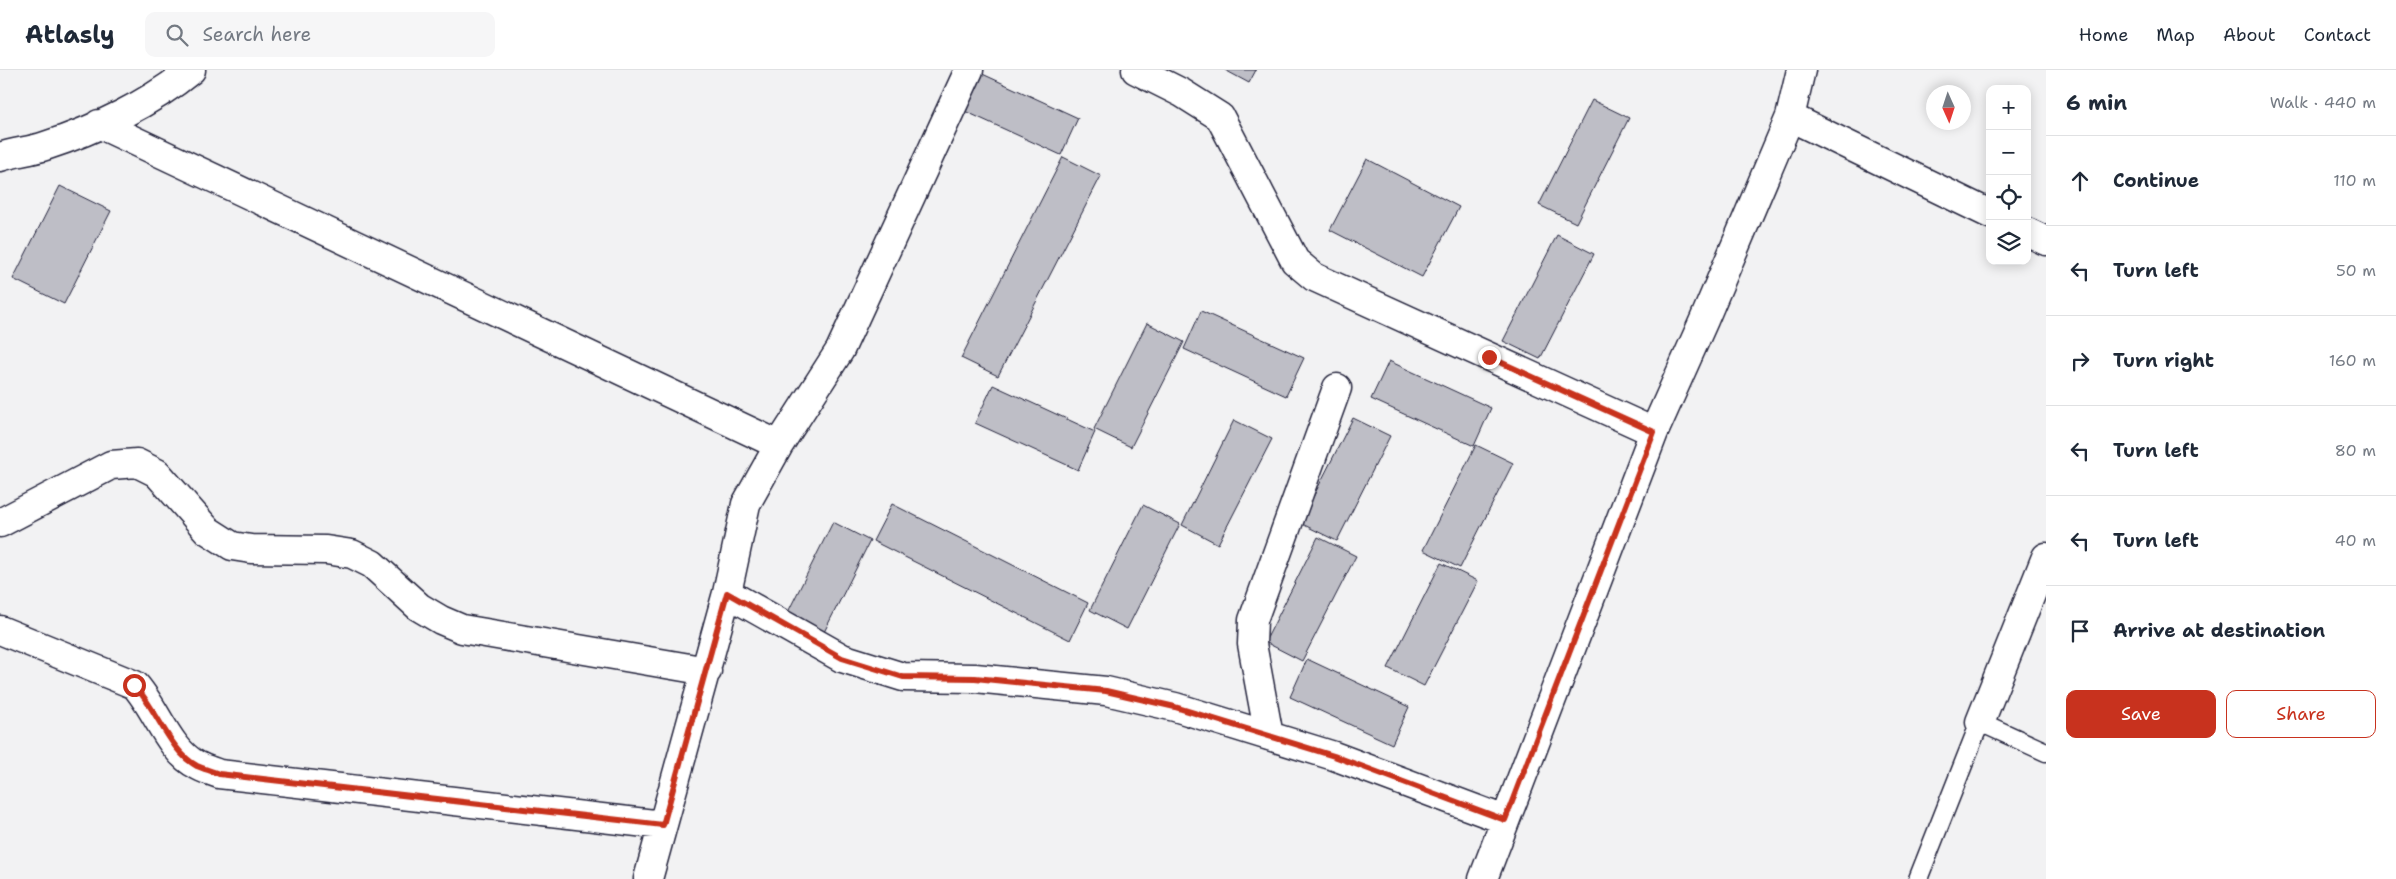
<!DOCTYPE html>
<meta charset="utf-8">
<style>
:root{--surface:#fff;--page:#f6f6f7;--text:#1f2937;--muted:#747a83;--line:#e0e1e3;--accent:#c8321e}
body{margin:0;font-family:"Shantell Sans",sans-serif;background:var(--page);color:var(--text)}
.controls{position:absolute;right:15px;top:15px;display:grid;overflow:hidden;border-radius:10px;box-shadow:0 2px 12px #0003}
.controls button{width:45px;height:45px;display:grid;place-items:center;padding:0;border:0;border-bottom:1px solid var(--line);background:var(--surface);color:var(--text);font:25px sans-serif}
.compass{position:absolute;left:1926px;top:15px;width:45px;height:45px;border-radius:50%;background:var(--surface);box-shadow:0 2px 12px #0003;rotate:177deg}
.stop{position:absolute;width:15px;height:15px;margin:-11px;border:4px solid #c8321e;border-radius:50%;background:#fff}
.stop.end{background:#c8321e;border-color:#fff;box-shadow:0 1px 5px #0008}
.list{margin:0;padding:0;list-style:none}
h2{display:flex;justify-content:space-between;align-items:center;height:65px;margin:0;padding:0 20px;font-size:21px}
h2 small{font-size:16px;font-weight:400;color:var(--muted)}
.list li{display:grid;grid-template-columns:32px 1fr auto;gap:15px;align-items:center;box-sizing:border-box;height:90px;padding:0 20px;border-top:1px solid var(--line)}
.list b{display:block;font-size:19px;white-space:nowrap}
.list em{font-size:16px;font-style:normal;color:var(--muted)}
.actions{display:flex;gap:10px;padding:15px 20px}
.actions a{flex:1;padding:11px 0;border:1px solid var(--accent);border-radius:10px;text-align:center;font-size:18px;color:var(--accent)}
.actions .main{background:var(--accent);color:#fff}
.icon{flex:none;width:28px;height:28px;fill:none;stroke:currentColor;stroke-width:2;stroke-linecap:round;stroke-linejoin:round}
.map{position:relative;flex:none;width:2046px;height:809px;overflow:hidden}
header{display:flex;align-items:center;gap:30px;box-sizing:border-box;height:70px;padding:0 25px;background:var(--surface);border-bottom:1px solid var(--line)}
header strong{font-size:24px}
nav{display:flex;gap:28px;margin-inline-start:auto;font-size:18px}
.search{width:350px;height:45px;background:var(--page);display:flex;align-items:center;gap:12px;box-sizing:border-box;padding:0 18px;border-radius:10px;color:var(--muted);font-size:19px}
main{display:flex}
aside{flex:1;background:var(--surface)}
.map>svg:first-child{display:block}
.building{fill:#bebec6;stroke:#22223b}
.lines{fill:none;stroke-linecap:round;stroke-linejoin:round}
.lane-casing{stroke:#22223b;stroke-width:21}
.street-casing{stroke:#22223b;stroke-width:31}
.lane{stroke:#fff;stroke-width:18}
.street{stroke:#fff;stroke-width:28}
.route{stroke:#c8321e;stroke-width:6}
</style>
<header>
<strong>Atlasly</strong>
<div class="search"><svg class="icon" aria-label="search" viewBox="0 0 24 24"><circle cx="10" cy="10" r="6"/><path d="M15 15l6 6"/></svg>Search here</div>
<nav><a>Home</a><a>Map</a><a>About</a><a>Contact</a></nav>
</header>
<main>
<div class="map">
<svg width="2046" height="809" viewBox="0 0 2046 809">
<rect width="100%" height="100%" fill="#f2f2f3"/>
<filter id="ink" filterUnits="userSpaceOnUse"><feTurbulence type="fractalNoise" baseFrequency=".02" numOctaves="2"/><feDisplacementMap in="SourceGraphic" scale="10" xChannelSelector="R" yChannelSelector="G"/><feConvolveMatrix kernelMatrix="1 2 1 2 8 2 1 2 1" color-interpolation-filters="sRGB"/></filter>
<g filter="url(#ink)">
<path class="building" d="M1225,0h31l-7,13z
M976,1l102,47 -17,37 -103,-47z
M1592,30l37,18 -53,105 -37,-18z
M1063,87l38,19 -103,200 -37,-18z
M1367,89l92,48 -37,70 -92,-47z
M60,116l51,25 -47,93 -51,-25z
M1557,165l37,19 -54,105 -37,-18z
M1201,241l103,47 -18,38 -102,-47z
M1147,253l37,19 -53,105 -37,-18z
M1389,291l102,47 -17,38 -103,-47z
M993,315l102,47 -17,38 -103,-47z
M1353,348l37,18 -53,105 -37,-18z
M1234,350l38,19 -54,105 -36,-19z
M1476,375l37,18 -53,105 -37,-18z
M892,434l196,99 -18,37 -197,-99z
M1143,435l37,19 -53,105 -37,-19z
M833,452l37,19 -53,105 -37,-18z
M1318,467l38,19 -54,105 -37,-19z
M1441,493l37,18 -54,105 -36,-18z
M1307,589l102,48 -17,37 -102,-47z"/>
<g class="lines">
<defs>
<path id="lane" d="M1918,809l62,-157 66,30"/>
<path id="street" d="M1136,0l46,23 38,24 75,144 19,16 340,155
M1790,47l200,97
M99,54l680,321
M0,87c15,-5 30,-6 45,-11 50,-16 106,-43 146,-76
M2027,162l19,9
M0,453l111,-58 26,-2 20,10 50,57 25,16 19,3 75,1 26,4 20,10 47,43 22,13 21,9 245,42
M727,523l115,65 61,19 72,1 131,13 69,16 159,49 171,64
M0,560l135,55c21,23 34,66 62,80 6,4 15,6 22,9l444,51
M1980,652l66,-165
M1269,666l-17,-92 1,-24 84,-232
M648,809l79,-286 19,-89 33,-59 61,-95 129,-280
M1483,809l171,-447 50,-112 86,-203 11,-47"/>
</defs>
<use href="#lane" class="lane-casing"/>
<use href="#street" class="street-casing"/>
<use href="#lane" class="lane"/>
<use href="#street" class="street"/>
</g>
</g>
<g class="lines" filter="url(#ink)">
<path class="route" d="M134,615c22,22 35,66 63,81 7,3 15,5 22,8l444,51 64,-232 115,65 61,19 72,1 131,13 69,16 159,49 171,64 149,-388 -165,-75"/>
</g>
</svg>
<div class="controls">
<button>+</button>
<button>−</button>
<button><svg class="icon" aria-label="locate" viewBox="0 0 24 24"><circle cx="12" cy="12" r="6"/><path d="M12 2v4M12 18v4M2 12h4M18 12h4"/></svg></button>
<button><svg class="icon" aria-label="layers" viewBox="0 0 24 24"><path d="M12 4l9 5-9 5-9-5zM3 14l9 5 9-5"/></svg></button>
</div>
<svg class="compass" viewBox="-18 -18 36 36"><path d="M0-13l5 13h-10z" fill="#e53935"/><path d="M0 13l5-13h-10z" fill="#747a83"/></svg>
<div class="stop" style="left:134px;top:615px"></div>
<div class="stop end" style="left:1489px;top:287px"></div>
</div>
<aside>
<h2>6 min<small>Walk · 440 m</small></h2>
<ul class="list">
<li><svg class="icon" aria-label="ahead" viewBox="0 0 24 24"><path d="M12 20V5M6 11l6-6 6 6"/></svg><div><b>Continue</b></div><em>110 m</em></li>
<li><svg class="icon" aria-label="left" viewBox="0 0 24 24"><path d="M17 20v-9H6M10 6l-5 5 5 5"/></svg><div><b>Turn left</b></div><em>50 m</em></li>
<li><svg class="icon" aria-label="right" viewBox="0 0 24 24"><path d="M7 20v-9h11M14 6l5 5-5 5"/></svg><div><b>Turn right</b></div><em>160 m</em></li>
<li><svg class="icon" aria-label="left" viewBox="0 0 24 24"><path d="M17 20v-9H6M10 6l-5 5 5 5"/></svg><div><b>Turn left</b></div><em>80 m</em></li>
<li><svg class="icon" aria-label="left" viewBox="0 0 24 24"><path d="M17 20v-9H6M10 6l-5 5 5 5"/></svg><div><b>Turn left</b></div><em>40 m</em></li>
<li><svg class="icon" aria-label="arrive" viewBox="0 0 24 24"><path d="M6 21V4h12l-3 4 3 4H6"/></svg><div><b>Arrive at destination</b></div></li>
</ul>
<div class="actions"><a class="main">Save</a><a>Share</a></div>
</aside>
</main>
